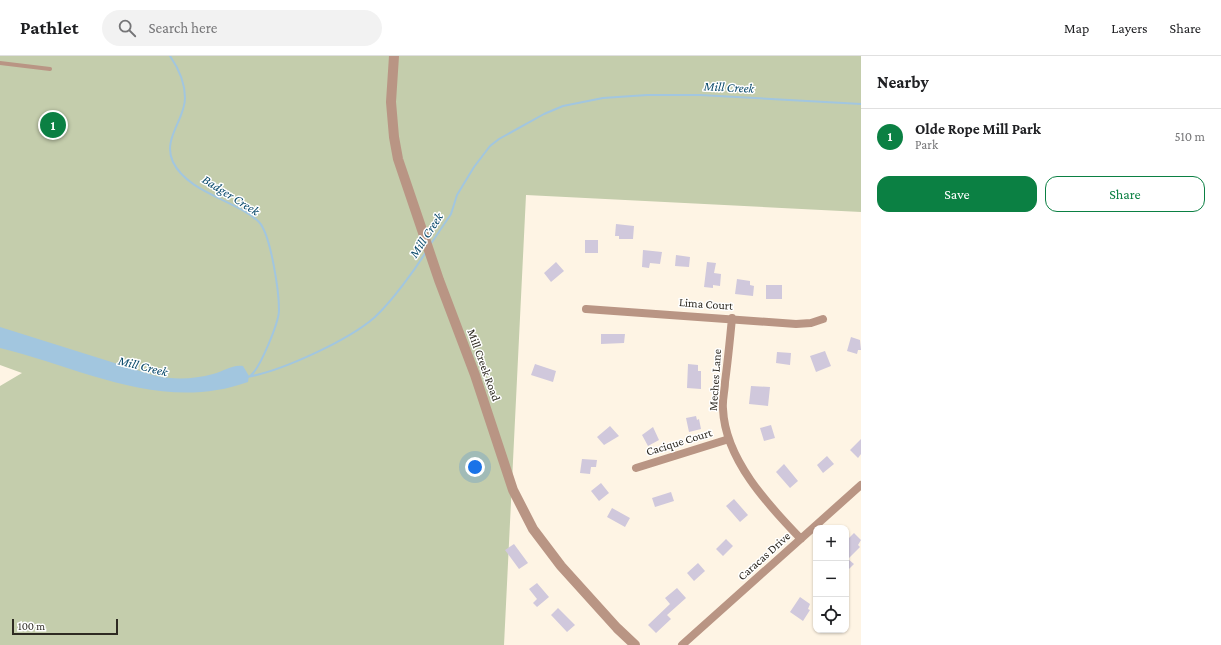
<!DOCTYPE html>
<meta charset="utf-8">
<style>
:root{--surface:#fff;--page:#f2f2f2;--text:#202124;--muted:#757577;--line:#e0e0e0;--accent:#0b8043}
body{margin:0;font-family:"Crimson Pro",serif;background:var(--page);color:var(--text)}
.controls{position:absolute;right:12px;bottom:12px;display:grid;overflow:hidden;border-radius:8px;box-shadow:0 1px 3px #0004}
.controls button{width:36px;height:36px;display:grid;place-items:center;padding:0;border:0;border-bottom:1px solid var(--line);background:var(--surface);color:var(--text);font:20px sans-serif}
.scale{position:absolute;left:12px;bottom:10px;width:106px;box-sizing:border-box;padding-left:4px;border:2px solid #2e2a22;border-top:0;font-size:11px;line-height:14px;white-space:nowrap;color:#2e2a22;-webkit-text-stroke:3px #fff;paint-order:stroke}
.you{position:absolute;left:475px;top:411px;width:14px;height:14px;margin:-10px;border:3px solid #fff;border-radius:50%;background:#1a73e8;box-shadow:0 0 0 6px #1a73e833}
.badge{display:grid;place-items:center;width:26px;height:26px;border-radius:50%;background:var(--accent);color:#fff;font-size:13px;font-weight:700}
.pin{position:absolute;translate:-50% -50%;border:2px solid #fff;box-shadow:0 1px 4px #0006}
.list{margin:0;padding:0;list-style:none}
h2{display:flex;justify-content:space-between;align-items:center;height:52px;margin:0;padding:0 16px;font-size:17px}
h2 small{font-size:13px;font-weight:400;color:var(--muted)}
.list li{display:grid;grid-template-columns:26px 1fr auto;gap:12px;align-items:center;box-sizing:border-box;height:56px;padding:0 16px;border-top:1px solid var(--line)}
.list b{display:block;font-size:15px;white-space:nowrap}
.list p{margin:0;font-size:13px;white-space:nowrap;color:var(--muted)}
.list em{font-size:13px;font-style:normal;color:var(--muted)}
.actions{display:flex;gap:8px;padding:12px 16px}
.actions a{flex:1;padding:9px 0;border:1px solid var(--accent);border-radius:12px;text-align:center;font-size:14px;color:var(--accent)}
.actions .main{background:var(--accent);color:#fff}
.icon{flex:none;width:22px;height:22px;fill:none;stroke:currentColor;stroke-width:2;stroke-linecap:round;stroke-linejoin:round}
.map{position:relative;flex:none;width:861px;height:589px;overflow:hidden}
header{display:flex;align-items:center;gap:24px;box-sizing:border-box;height:56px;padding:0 20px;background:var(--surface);border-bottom:1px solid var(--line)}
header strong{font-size:19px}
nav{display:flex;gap:22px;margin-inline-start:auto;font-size:14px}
.search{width:280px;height:36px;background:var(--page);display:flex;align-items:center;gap:10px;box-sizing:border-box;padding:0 14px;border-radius:22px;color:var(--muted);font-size:15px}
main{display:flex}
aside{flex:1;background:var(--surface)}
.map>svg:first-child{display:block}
.green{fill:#c4cdac}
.water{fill:#a2c6df}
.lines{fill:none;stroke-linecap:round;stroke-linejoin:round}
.stream{stroke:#a2c6df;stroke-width:2}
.building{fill:#d0c8dc}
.service{stroke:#b99584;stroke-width:4}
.minor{stroke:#b99584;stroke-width:8}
.tertiary{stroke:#b99584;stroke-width:10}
.labels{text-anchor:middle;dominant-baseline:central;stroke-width:3;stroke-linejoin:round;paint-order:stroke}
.street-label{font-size:12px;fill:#2e2a22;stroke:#fff}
.water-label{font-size:13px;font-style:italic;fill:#09496b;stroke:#fff}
</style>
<header>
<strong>Pathlet</strong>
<div class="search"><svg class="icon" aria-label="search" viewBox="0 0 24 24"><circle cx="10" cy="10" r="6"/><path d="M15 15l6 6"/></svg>Search here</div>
<nav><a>Map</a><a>Layers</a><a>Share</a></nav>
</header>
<main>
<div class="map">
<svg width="861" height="589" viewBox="0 0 861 589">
<rect width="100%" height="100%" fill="#fef4e4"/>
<path class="green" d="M0,0h861v156l-335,-17 -22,450h-504v-259l22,-13 -22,-8z"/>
<path class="water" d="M0,271l156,49c19,4 39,3 57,-2 11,-3 20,-10 30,-8l6,10 -1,6c-86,31 -166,-14 -248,-34z"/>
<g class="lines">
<path class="stream" d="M170,0c9,13 15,26 15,42 0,22 -23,41 -12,64 15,31 63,38 86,60 12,13 20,70 20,88 0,12 -19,59 -29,66
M430,189l21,-31 6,-19 17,-28 16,-21 9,-7 45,-25 19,-8 40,-8 44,-3h53l161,9
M247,321c35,-6 102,-37 128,-60 17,-16 39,-46 51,-65"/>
</g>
<path class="building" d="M616,168l18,2 -1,13h-14v-3h-4z
M585,184h13v13h-13z
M643,194l19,2 -2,12 -10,-1 -1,5 -7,-1z
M676,199l14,2 -1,10 -14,-1z
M556,206l8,9 -13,11 -7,-9z
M707,206l9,1 -2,10 7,1 -1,12 -7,-1v3l-9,-1z
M737,223l13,2v4l4,1 -1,10 -18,-2z
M766,229h16v14h-16z
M601,278h24l-1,9 -23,1z
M851,281l9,3 1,10h-3l-1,4 -10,-3z
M825,295l6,15 -15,6 -6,-16z
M777,296l14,1 -1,12 -14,-2z
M535,308l21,7 -3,11 -22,-7z
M688,308l10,1v6h3v18l-14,-1z
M751,330l19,1 -2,19 -19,-2z
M696,360l1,4 2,-1 2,10 -12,3 -3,-14z
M771,369l4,13 -11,3 -4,-13z
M610,370l9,10 -15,9 -7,-8z
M653,371l6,13 -11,6 -6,-11z
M861,383v15l-3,4 -8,-8z
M827,400l7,8 -11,9 -6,-8z
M582,403l15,1 -1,7h-5l-1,7 -10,-1z
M784,408l14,17 -8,7 -14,-16z
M601,427l8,10 -10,8 -8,-10z
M671,436l3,9 -19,6 -3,-9z
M734,443l14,16 -8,7 -14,-16z
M612,452l18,10 -5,9 -18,-10z
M854,477l7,7 -3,5 2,2 -12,12 6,5 -8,8v-31z
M726,483l7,7 -10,10 -7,-7z
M514,488l14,19 -9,6 -14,-19z
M698,507l7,8 -11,10 -7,-8z
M537,527l12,14 -12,10 -4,-4 4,-4 -8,-10z
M677,532l9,10 -19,17 4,4 -15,14 -8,-8 22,-21 -5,-6z
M800,541l10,7 -2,5 2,1 -7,11 -13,-9z
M558,552l17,17 -8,7 -16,-17z"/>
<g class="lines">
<path class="service" d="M0,7l50,6"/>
<path class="minor" d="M586,253l210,15 15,-1 12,-4
M732,262c-2,21 -4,42 -7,64 0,8 -3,18 -2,27 2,50 45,96 78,130
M636,412l93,-29
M682,589l179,-160"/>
<path class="tertiary" d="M394,0l-3,46 3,35 4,22 41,121 36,95 38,115 20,39 28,37 56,62 18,17"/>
</g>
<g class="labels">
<g class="street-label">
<text transform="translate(706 248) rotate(4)">Lima Court</text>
<text transform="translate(484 309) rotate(70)">Mill Creek Road</text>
<text transform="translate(715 324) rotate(-86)">Meches Lane</text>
<text transform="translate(679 386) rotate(-17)">Cacique Court</text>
<text transform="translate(764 500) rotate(-42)">Caracas Drive</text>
</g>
<g class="water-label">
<text transform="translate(729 31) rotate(3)">Mill Creek</text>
<text transform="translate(231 139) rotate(32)">Badger Creek</text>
<text transform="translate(426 179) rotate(-57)">Mill Creek</text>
<text transform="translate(143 310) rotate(14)">Mill Creek</text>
</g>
</g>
</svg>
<div class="controls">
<button>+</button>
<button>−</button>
<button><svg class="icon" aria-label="locate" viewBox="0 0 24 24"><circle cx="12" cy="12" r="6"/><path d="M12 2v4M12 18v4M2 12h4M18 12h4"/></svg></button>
</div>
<div class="scale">100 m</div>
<div class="you"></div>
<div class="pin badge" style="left:53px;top:69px">1</div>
</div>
<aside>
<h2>Nearby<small></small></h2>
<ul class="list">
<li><span class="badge">1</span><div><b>Olde Rope Mill Park</b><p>Park</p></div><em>510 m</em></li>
</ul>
<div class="actions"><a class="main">Save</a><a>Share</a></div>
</aside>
</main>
